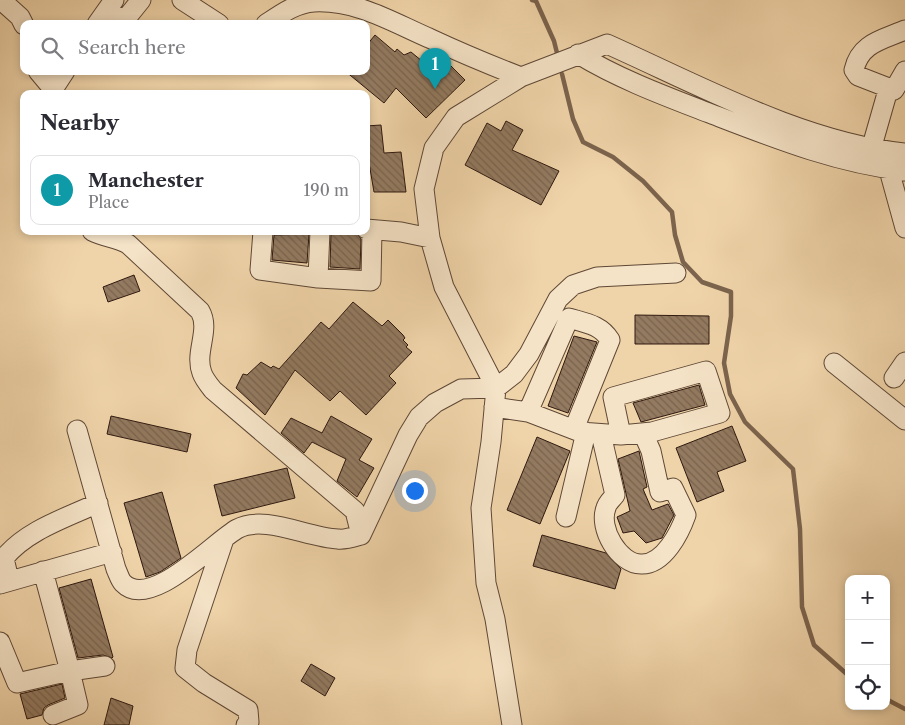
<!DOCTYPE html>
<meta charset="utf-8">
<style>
:root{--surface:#fff;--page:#f2f2f3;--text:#2b2b33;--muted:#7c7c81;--line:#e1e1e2;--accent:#db2777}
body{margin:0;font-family:"Libre Caslon Text",serif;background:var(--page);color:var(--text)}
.controls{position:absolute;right:15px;bottom:15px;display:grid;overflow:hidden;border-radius:10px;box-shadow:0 2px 8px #0003}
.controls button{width:45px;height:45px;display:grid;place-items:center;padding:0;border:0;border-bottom:1px solid var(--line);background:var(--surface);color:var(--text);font:25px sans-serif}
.you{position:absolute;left:414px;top:490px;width:18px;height:18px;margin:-12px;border:4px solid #fff;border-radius:50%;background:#1a73e8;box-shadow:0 0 0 8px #1a73e833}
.badge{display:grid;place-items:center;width:32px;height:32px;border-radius:50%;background:var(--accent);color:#fff;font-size:16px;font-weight:700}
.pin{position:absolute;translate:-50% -41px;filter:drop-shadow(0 1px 2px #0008)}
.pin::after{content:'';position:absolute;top:26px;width:18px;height:15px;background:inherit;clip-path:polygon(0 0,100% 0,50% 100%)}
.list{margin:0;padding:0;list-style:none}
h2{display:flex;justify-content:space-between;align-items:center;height:65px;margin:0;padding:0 20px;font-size:21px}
h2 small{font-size:16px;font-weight:400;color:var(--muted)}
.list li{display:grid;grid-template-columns:32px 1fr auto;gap:15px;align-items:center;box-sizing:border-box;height:70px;margin:0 10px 10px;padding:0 10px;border:1px solid var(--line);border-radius:10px}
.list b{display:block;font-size:19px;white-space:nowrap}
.list p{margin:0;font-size:16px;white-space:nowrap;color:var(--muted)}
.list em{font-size:16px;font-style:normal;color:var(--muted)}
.icon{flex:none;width:28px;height:28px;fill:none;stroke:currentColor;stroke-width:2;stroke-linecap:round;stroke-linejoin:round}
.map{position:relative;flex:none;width:905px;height:725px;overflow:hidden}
.search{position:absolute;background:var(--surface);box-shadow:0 2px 8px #0003;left:20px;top:20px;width:350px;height:55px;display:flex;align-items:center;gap:12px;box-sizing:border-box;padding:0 18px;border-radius:10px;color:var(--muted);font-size:19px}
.panel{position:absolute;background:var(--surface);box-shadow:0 2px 8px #0003;left:20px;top:90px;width:350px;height:145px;border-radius:10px}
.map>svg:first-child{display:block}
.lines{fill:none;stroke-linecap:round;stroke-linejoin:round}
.stream{stroke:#7b634d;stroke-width:4.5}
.building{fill:url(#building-back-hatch);stroke:#2e1910}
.minor-casing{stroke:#5e4836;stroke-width:21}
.minor{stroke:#f5e3c7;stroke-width:19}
</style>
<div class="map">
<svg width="905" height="725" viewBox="0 0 905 725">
<defs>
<pattern id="building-back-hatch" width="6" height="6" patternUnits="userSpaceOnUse" patternTransform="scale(1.25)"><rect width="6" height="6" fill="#937a60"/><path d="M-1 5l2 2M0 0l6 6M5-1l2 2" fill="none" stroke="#78634e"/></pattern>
</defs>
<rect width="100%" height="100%" fill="#f0d4a9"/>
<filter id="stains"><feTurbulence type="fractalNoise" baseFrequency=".004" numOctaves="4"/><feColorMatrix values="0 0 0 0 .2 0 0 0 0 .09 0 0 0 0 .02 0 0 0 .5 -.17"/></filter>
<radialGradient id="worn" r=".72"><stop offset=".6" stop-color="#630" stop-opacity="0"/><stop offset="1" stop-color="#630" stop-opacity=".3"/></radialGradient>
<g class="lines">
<path class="stream" d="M532,0l4,1 18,40 4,16
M562,74l11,45 10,23 30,15 30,24 29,31 3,23 8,27 19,20 29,10v24l-7,47 6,31 15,28 48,47 7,60 2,78 12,38 35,31
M886,699l19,10"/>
</g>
<path class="building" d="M375,35l20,17 2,-3 7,6 7,-3 22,18 11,-11 21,21 -39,38 -30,-30 -12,15 -39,-32h21v-25z
M506,121l17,9 -11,20 47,21 -18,34 -76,-40 22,-42 14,8z
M381,125l3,28 17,-1 5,40h-32l-6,-35h-2v-31z
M356,232l5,7 -1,30 -30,-2 1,-34z
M309,234l-2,29 -35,-3 2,-25z
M134,275l6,16 -32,11 -5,-15z
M353,302l29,24 6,-6 15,15 2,3 -2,2 5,5 -2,2 6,5 -23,24 7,7 -30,32 -26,-24 -10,10 -35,-31 -30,45 -29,-27 7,-14 4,1 14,-13 10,6 2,-2 6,3 42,-47 8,7z
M635,315l74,1v28h-74z
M574,336l23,6 -29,71 -20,-7z
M699,385l6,20 -64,17 -8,-19z
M111,416l80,18 -4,18 -80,-18z
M331,416l41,23 -13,21 15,8 -17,29 -20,-16 9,-22 -34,-17 -8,11 -23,-20 10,-15 31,15z
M732,426l14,35 -29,11 7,19 -27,11 -21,-54z
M537,437l33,14 -30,73 -33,-14z
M639,451l8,36 -4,2 9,21 16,-6 6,11 -12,23 -16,5 -12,-12 -11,2 -6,-16 13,-6 -12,-52z
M287,468l8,30 -73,18 -8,-31z
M162,492l19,66 -21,14 -14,5 -22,-74z
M542,535l64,18 15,16 -6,20 -82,-23z
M91,579l22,78 -1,1 -9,-3 -25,3 -19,-70z
M311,664l24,14 -10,18 -24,-15z
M62,684l3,14 -17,7 -4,3 -2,7 -15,4 -7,-25z
M111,698l22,8 -4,19h-25z"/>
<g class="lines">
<defs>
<path id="minor" d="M1,0l19,17 4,8
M182,0l37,24
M108,10l16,11 17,-21
M97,24l17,-24
M266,24c15,-10 30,-21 48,-22 43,-2 78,20 115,36 30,14 61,27 92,39
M905,30c-23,10 -45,13 -51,40l4,6 36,14 11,-19
M578,54c41,25 87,42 131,59 65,25 127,50 196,58
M38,71l15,18
M50,94l15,-23
M889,158v12l16,58
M868,160l20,-70
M366,229l35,3 29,6
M92,231c12,6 24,7 36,13l72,67c11,19 -6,41 2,62 2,6 7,12 11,17l142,121 6,24 47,-100 11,-18 16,-14 26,-14 35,-1 18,-14 15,-20 29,-55 15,-14 24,-8 79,-4
M263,231l-3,39 58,8 2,-47
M318,278l53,3 1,-51
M834,363l71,57
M894,378l11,-16
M494,407l34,5 52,20 41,3 31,-3 68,-19 -14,-42 -93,26 8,38
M528,412l41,-94c17,5 32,7 41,22l-36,89
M77,430l39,139c2,4 4,11 7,14 27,28 91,-41 114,-54 27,-15 71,9 101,10 7,1 16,-2 23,-4
M601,434l14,61c-3,4 -8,8 -9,13 -8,20 13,56 35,56 23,1 39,-32 45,-49l-13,-27 -13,4 -9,-41 -8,-18
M566,517l20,-85
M224,539l-37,111 -2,18 19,15 44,27 1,12 -3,3
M9,580l-5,-22c23,-28 62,-40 94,-55
M0,584l112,-32
M0,642l17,41 53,-12 -27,-100
M53,715l25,-10 -8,-34 35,-5
M512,725l-17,-106 -9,-36 -5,-75 10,-66 5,-54 -52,-101 -14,-49 -6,-49 10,-41 22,-31 65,-40 86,-33c92,41 197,99 298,109"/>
</defs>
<use href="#minor" class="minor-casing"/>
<use href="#minor" class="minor"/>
</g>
<rect width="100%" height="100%" filter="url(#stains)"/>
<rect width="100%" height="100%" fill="url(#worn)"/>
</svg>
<div class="controls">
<button>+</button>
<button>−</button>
<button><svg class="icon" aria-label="locate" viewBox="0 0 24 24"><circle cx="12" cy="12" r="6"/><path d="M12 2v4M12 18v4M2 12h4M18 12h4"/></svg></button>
</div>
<div class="you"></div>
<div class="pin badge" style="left:435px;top:89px;background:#0f9aa8">1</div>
<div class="search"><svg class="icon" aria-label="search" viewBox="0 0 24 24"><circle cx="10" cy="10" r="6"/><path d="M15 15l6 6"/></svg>Search here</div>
<section class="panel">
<h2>Nearby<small></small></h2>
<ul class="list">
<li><span class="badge" style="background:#0f9aa8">1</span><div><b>Manchester</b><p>Place</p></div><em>190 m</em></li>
</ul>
</section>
</div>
